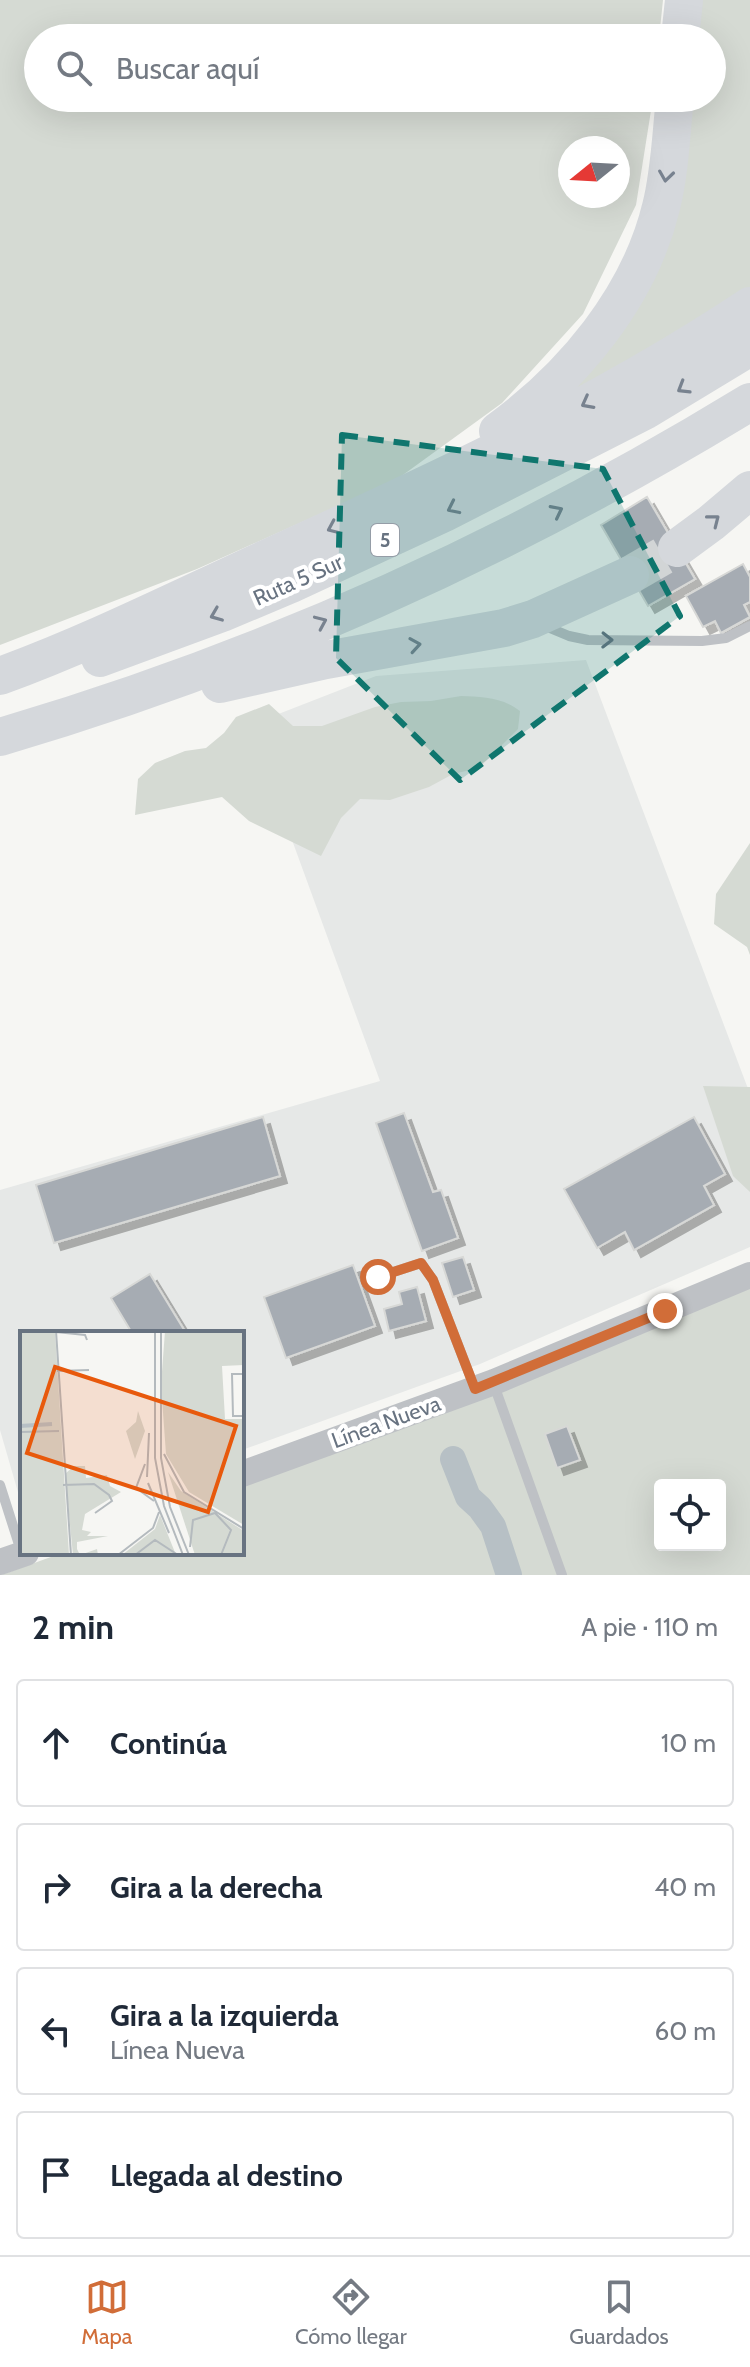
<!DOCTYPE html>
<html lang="es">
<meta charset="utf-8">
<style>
:root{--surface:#fff;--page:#f2f2f3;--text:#1f2937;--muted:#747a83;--line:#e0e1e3;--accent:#d16d38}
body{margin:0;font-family:Cabin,sans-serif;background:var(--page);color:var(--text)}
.controls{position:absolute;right:24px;bottom:24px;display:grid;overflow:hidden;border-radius:8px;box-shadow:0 8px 32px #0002}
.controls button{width:72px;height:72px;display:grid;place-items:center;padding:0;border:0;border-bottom:2px solid var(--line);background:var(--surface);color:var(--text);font:40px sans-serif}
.compass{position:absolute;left:558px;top:136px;width:72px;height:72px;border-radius:50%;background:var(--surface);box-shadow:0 8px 32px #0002;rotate:252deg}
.stop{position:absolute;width:24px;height:24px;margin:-18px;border:6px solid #d16d38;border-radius:50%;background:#fff}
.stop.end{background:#d16d38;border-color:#fff;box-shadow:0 2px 8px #0008}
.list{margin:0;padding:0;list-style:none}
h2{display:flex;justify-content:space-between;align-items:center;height:104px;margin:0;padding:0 32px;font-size:34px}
h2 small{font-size:26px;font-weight:400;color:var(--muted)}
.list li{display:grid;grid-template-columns:52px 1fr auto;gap:24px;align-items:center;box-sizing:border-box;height:128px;margin:0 16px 16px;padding:0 16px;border:2px solid var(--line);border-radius:8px}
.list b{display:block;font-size:30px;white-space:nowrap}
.list p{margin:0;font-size:26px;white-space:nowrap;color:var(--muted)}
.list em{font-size:26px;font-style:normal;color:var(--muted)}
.icon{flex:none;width:44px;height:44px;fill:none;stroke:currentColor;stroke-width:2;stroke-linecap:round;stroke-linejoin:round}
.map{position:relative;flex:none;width:750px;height:1575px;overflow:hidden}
.search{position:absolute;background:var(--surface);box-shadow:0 8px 32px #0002;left:24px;right:24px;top:24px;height:88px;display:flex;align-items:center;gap:20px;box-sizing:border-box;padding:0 28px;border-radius:44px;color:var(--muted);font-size:30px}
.sheet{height:680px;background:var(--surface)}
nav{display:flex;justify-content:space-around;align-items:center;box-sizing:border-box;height:112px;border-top:2px solid var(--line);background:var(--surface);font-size:22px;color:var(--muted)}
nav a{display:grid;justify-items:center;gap:4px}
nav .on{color:var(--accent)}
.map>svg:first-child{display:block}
.built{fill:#e6e8e7}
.green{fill:#d5dad3;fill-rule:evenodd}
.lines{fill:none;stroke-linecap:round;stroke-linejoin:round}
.canal{stroke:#b7c0c5;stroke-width:26}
.building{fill:#a6acb3;stroke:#d7d8d6;stroke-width:2;filter:url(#shadow)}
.motorway-tunnel{stroke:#d2d5d6;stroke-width:38;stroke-dasharray:38 19;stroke-linecap:butt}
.service{stroke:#bec1c5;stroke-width:10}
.tertiary{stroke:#bec1c5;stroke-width:26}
.motorway{stroke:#d5d8dc;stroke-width:38}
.oneway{stroke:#78828f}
.oneway2{stroke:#687381}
.route{stroke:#d16d38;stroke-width:10}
.marked{fill:#0f766e;fill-opacity:0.2;stroke:#0f766e;stroke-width:6;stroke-dasharray:16 10;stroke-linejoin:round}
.labels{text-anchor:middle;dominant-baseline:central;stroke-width:8;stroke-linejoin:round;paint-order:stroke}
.shield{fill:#fff;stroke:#959da7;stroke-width:2}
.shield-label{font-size:20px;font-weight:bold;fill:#687381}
.street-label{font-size:22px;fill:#687381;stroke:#fff}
.inset-river{fill:none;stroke:#b7c0c5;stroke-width:4}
.inset-road{fill:none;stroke:#b4babe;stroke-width:2}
.view{fill:#e8590c;fill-opacity:0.15;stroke:#e8590c;stroke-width:4}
.inset-edge{fill:none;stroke:#687381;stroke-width:4}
</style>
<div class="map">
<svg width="750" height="1575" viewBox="0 0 750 1575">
<defs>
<filter id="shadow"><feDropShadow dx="7" dy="7" stdDeviation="0" flood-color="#0004"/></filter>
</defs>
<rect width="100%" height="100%" fill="#f6f6f3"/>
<path class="built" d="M586,660l164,434v153l-270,117 -238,86v-117h-220v173l-22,-76v-240l380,-109 -130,-356 126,-49z"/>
<path class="green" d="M0,0h663l-4,38h-621v60h615l-17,107 -53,109 -81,89 -106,77 -199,89 -197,76zM570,148h48v48h-48z
M697,0h53v293l-211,125 38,-39 111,-281h24v-60h-19z
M461,696c21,1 41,1 59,15l-2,18 -39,39 -26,6 -24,13 -39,13 -30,-1 -19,19 -20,38 -72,-35 -27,-24 -87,18 3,-36 17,-16 30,-12 21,-3 18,-15 12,-16 33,-13 24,22h29l53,-19 26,-5 30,-1z
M750,843v112l-3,-8 -33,-23 2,-30z
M703,1086l47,1v105l-17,-16z
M750,1285v290h-749l61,-22h180v-66l272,-100zM660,1485h60v60h-60z"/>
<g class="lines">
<path class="canal" d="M453,1459l15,38 12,11 13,18 16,49"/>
</g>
<path class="building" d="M647,497l48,82 -47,27 -47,-81z
M743,564l7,13v25l-6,3 6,12 -29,16 -6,-12 -12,6 -17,-31z
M404,1113l29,79 8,-2 17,48 -36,13 -46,-128z
M263,1117l17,59 -226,67 -18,-58z
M694,1117l31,57 -21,12 10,19 -80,45 -9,-18 -28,16 -33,-59z
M463,1257l11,33 -21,7 -11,-34z
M353,1265l22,61 -89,32 -22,-61z
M150,1274l36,59h-54l-21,-35z
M417,1287l9,34 -37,10 -5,-22 18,-5 -3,-12z
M567,1426l13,34 -23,8 -12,-34z"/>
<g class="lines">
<path class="motorway-tunnel" d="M630,575l47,-27"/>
<path class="service" d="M545,626l24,10 19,4 114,1 24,-3 24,-12
M378,1277l43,-14 12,17 42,109
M494,1385l68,190
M0,1485l22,69"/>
<path class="tertiary" d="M242,1474l252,-92 256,-107
M0,1562l26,-9"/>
<path class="motorway" d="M680,38l4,-38
M498,431c74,-54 141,-133 163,-224 9,-35 10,-73 14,-109
M677,548l34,-25 39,-33
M100,658l122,-45 69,-29 153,-71 202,-103 104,-63
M0,676c93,-34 182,-79 272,-120 163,-74 328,-150 478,-250
M220,684l106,-24 178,-32 29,-9 97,-44
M0,737c263,-77 516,-192 750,-335"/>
</g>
<defs><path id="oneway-chevron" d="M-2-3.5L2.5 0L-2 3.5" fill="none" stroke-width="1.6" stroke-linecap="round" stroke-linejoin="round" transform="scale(2)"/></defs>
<g class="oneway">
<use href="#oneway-chevron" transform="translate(666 176) rotate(98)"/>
<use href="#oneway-chevron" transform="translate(683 388) rotate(149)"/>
<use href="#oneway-chevron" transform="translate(587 403) rotate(152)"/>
<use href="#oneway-chevron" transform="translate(453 508) rotate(154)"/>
<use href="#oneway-chevron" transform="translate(557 511) rotate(-27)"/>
<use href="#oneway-chevron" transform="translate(714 520) rotate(-38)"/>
<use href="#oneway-chevron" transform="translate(333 528) rotate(156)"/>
<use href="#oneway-chevron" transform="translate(216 615) rotate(158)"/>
<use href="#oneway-chevron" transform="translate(321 622) rotate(-24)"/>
<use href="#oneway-chevron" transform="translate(415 645) rotate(-9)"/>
</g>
<use class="oneway2" href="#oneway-chevron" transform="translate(607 640) rotate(1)"/>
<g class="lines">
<path class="route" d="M378,1277l43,-14 12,17 42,109 190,-78"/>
</g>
<path class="marked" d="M342,435l261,34 77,147 -220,164 -124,-122z"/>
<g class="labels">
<rect class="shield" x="371" y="524" width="28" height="32" rx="6"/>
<g class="shield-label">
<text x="385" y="540">5</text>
</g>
<g class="street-label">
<text transform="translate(298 580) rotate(-24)">Ruta 5 Sur</text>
<text transform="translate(386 1422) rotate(-20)">Línea Nueva</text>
</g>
</g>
<g transform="translate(20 1331)">
<rect width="224" height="224" fill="#f6f6f3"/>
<path d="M0,0h35l14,224h-49zM145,0h79v34l-22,1 3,53h19v106l-55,-33 -23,-38 -5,-69zM118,80l7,20 -10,28 -9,-28 10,-9zM54,135h11l1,12 21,-3 3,11 11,6 -36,22 -3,16 9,2 -4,4h21l-31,6v7l3,6 17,-6 1,6h-25l-8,-81zM148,141l13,19 63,40v24h-49zM140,184l16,40h-54l33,-26z" fill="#d5dad3"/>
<path class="inset-river" d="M0,95l32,-2"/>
<path class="inset-road" d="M36,0l15,224M135,0v127l9,48 19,49M141,0v127l9,49 19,48M36,1l29,3 2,5M37,40l32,-1M224,43h-12l1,42h11M0,101l39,-1M144,123l20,38 60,37M125,133l-9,24 18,13M127,146l2,-44M128,152l21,50M43,154l31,-1 15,11 3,6 -17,12M170,216l3,-27 22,-7 16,17 -10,25M98,224l35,-27 6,-16M115,224l20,-15 23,15"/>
<path class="view" d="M35,36l181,59 -28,86 -181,-59z"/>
<rect width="224" height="224" class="inset-edge"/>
</g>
</svg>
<div class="controls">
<button><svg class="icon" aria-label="locate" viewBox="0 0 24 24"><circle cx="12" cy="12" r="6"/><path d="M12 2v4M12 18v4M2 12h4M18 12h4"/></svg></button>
</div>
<svg class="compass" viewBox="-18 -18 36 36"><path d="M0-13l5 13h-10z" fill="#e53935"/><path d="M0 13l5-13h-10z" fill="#747a83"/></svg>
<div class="stop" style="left:378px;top:1277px"></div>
<div class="stop end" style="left:665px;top:1311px"></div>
<div class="search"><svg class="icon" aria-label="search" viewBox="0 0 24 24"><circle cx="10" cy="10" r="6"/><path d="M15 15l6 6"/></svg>Buscar aquí</div>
</div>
<section class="sheet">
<h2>2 min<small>A pie · 110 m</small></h2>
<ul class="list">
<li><svg class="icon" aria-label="ahead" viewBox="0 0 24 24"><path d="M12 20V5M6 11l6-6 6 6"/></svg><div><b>Continúa</b></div><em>10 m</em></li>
<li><svg class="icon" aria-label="right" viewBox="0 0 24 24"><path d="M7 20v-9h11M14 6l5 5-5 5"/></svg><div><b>Gira a la derecha</b></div><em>40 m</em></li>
<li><svg class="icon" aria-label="left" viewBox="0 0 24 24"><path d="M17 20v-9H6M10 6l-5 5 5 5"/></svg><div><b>Gira a la izquierda</b><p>Línea Nueva</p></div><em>60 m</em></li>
<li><svg class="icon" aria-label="arrive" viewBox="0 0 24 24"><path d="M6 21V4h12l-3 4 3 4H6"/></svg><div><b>Llegada al destino</b></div></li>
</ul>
</section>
<nav>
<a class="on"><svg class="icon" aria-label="map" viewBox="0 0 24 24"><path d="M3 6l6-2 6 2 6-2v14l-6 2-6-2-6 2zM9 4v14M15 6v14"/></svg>Mapa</a>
<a><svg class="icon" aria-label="directions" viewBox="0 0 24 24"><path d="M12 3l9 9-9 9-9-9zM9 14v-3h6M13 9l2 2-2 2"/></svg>Cómo llegar</a>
<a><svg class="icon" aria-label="saved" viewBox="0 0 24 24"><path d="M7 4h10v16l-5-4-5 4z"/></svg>Guardados</a>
</nav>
